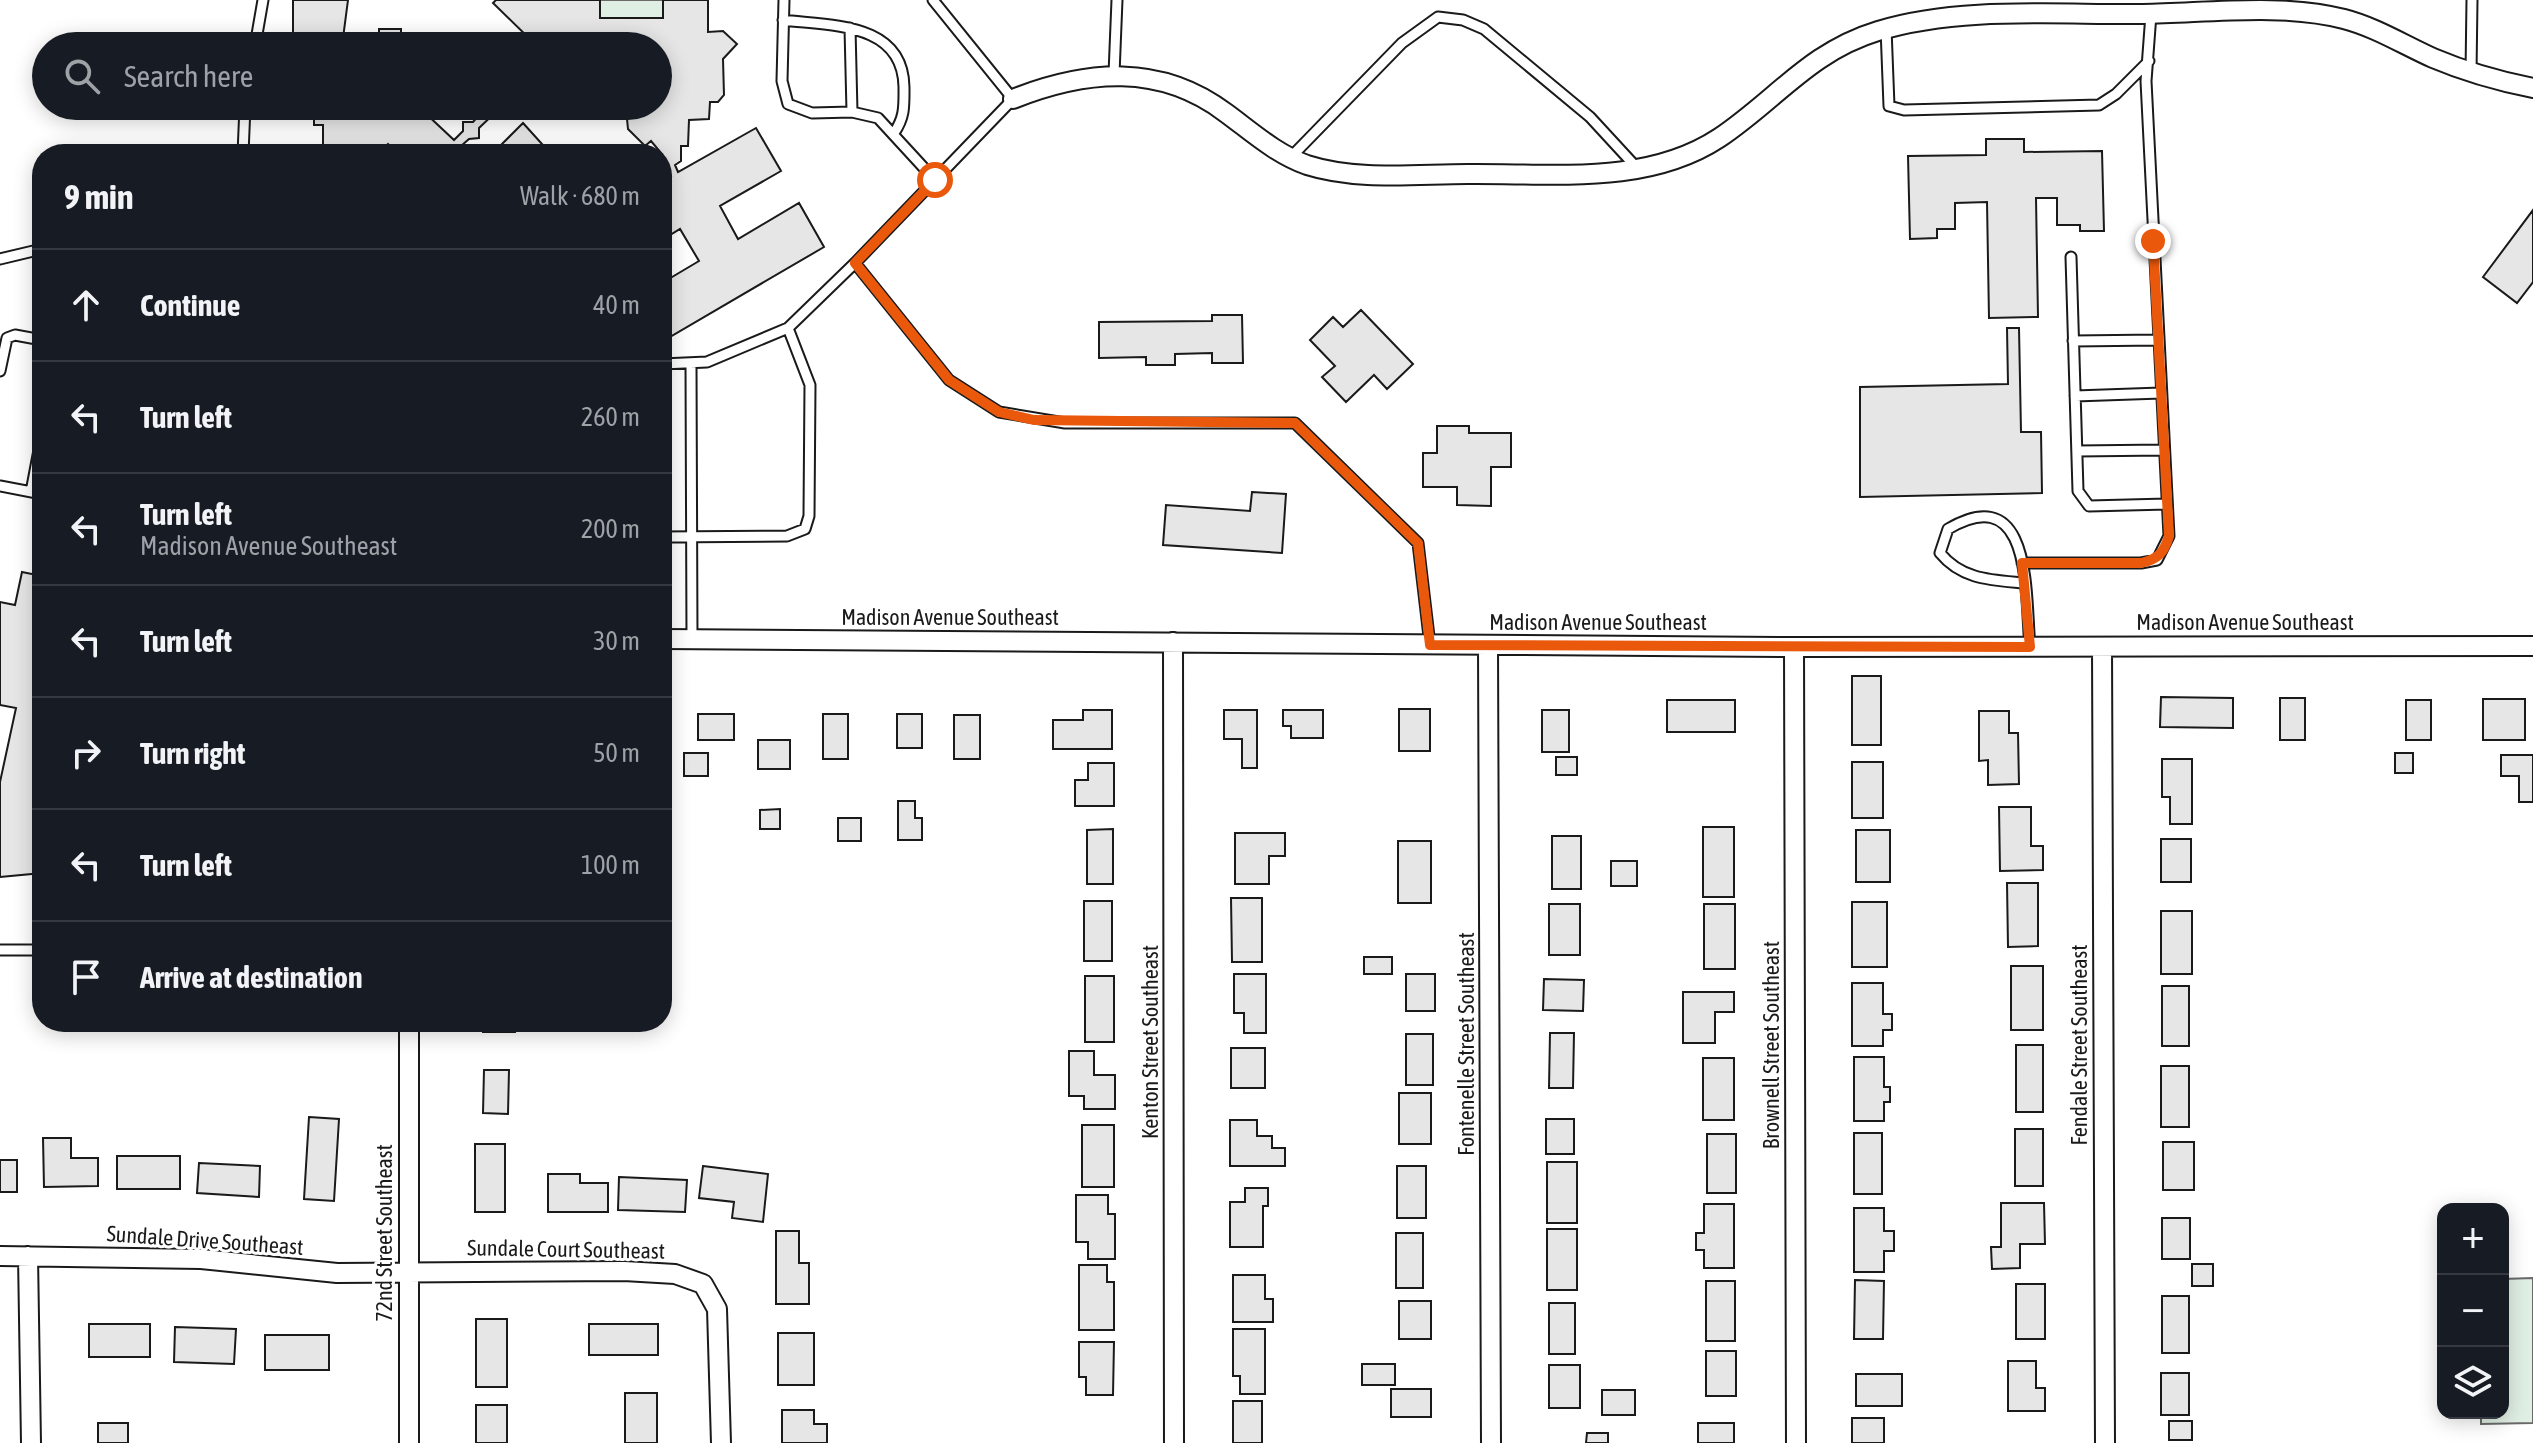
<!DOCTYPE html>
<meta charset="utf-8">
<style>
:root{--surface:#171b24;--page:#242831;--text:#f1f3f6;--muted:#9ea1a6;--line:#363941}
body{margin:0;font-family:"Asap Condensed",sans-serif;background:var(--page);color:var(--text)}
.controls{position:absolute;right:24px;bottom:24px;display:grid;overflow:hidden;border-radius:16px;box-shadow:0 4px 20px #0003}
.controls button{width:72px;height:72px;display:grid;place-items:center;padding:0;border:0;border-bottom:2px solid var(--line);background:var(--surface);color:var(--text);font:40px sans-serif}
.stop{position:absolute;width:24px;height:24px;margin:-18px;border:6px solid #ea580c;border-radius:50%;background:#fff}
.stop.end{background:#ea580c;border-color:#fff;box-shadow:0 2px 8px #0008}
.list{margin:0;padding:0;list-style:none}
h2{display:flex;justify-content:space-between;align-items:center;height:104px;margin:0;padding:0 32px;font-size:34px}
h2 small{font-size:26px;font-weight:400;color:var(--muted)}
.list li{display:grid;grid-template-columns:52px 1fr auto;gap:24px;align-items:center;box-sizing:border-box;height:112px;padding:0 32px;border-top:2px solid var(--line)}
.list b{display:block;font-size:30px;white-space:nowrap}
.list p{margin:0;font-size:26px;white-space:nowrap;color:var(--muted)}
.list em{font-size:26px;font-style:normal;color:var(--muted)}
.icon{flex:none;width:44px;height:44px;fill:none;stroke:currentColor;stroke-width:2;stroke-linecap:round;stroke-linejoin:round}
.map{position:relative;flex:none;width:2533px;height:1443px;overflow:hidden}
.search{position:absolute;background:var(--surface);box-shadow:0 4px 20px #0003;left:32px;top:32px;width:640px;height:88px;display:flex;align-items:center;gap:20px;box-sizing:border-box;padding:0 28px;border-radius:44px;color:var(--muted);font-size:30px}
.panel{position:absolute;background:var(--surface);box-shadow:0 4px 20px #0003;left:32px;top:144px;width:640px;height:888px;border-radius:32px}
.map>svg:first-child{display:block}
.green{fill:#e0efe3;stroke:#6a6a6a;stroke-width:2}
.building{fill:#e6e6e6;stroke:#1a1a1a;stroke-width:2}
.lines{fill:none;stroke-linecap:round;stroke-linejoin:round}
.service-casing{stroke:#1a1a1a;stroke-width:13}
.minor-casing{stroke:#1a1a1a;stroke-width:22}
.service{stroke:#fff;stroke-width:9}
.minor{stroke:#fff;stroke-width:18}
.route{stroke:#ea580c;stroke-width:10}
.labels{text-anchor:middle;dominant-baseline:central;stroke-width:6;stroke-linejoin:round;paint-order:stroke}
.street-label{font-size:22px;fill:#1a1a1a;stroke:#fff}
</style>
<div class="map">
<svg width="2533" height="1443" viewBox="0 0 2533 1443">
<rect width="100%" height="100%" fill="#fff"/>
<path class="green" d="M600,0h63v18h-63z
M2533,1278v145l-52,1v-11h22v-134z"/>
<path class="building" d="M293,0h55l-6,46h-19l1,-5 -31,5z
M496,0h104v18h63v-18h45v32l15,-1 14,13 -14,15 1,36 -6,7h-8l-1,17 -20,1 -1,26h-7v15l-6,4 3,7 78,-44 25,43 -61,35 18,33 61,-36 25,44 -161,94 -1,-58 37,-22 -19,-32 -18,11v-59l9,-5 -9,-22 -11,-13 -6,5 -17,-17 -1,-10h-29v-13h60v-60h-121l-44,-43z
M379,29h22v4l60,1 11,12h-93z
M314,106h113l-5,4 32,30 9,-9v-9h10l14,-16 76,2 -64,1 -20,19v10l-10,1 -8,7 8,8h-71l-10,-10 -9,10h-56v-29h-9z
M523,123l28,31h-59z
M1986,139h38v13l78,-1 2,80h-24v-6h-23v-27h-21l2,119 -49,1 -2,-116 -32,1v26h-18v9l-27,1 -2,-83 78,-1z
M2533,210v72l-16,21 -34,-26z
M1361,310l52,54 -26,25 -13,-14 -28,27 -24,-25 13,-11 -25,-26 23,-23 10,10z
M1212,315h30l1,48h-31v-10l-37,1v11h-29v-8l-47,1v-36l113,-1z
M2007,328h12l2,104h20l1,61 -182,4v-110l148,-3z
M1437,426h32v7h42v34h-20v39l-34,-1v-18h-34v-34h14z
M1252,492l34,2 -4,59 -119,-8 3,-40 84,6z
M22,572l20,4v297l-42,4v-95l16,-74 -16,-3v-103l15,3z
M1852,676h29v69h-29z
M2161,697l72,1v30l-73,-1z
M2280,698h25v42h-25z
M2483,699h42v41h-42z
M1667,700h68v32h-68z
M2406,700h25v40h-25z
M1399,709h31v42h-31z
M1083,710h29v39h-59v-29h30z
M1224,710h33v58h-15v-29h-18z
M1283,710h40v28h-32v-12h-8z
M1542,710h27v42h-27z
M1979,711h30v22h9l1,51 -31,1v-25l-9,1z
M698,714h36v26h-36z
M823,714h25v45h-25z
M897,714h25v34h-25z
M954,715h26v44h-26z
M758,740h32v29h-32z
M684,753h24v23h-24z
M2395,753h18v20h-18z
M2501,755h32v47h-14v-26h-18z
M1556,757h21v18h-21z
M2162,759h30v65h-22v-27h-8z
M1852,762h31v56h-31z
M1088,763h26v43h-39v-26h13z
M898,801h17v17h7v22h-24z
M1999,807h32v39h12v24l-43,1z
M780,809v20h-20v-19z
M838,818h23v23h-23z
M1703,827h31v70h-31z
M1113,829v55h-26v-54z
M1856,830h34v52h-34z
M1235,833h50v23h-16v28h-34z
M1552,836h29v53h-29z
M2161,839h30v43h-30z
M1398,841h33v62h-33z
M1611,861h26v25h-26z
M2007,883h31v63l-30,1z
M1231,898h31v64h-30z
M1084,901h28v60h-28z
M1852,902h35v65h-35z
M1549,904h31v51h-31z
M1704,904h31v65h-31z
M2161,911h31v63h-31z
M1364,957h28v17h-28z
M2011,966h32v64h-32z
M1234,974h32v59h-22v-20h-10z
M1406,974h29v37h-29z
M1085,976h29v66h-29z
M1544,979l40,1 -1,31 -40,-1z
M1852,983h31v31h9v16h-9v16h-31z
M2162,986h27v60h-27z
M1683,992h51v20h-19v31h-32z
M483,1022h32v10h-32z
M1550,1033h24l-1,55h-24z
M1406,1034h27v51h-27z
M2016,1045h27v67h-27z
M1231,1048h34v40h-34z
M1069,1051h25v24h21v34h-31v-13h-15z
M1854,1057h30v30h6v15h-6v19h-30z
M1703,1058h31v62h-31z
M2161,1066h28v61h-28z
M484,1070h25l-1,44 -25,-1z
M1399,1093h32v51h-32z
M309,1117l30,2 -5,82 -30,-2z
M1546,1119h28v35h-28z
M1230,1120h27v16h15v12h13v18h-55z
M1082,1125h32v62h-32z
M2015,1129h28v57h-28z
M1854,1133h28v61h-28z
M1707,1134h29v59h-29z
M43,1138h28v20h27v28l-54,1z
M2163,1142h31v48h-31z
M475,1144h30v68h-30z
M117,1156h63v33h-63z
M0,1160h17v32h-17z
M1547,1162h30v61h-30z
M199,1163l61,3 -1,31 -62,-4z
M703,1166l65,8 -5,48 -31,-4 2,-16 -35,-4z
M1397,1166h29v52h-29z
M548,1174h32v9h28v29h-60z
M619,1177l68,3 -2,32 -67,-2z
M1245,1188h23v18h-5v41h-33v-45h15z
M1076,1195h32v19h7v45h-27v-17h-12z
M2001,1203h43l1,41h-25v24l-28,1 -1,-22h10z
M1704,1204h30v64h-30v-18h-8v-17h8z
M1854,1208h30v23h10v20h-10v21h-30z
M2162,1218h28v41h-28z
M1547,1229h30v61h-30z
M776,1231h23v32h10v41h-33z
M1396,1233h27v55h-27z
M2192,1264h21v22h-21z
M1079,1265h28v17h7v48h-35z
M1233,1275h32v24h8v23h-40z
M1855,1280l29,1 -1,58h-29z
M1706,1281h29v60h-29z
M2016,1284h29v55h-29z
M2162,1296h27v57h-27z
M1399,1301h32v38h-32z
M1549,1303h26v51h-26z
M476,1319h31v68h-31z
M89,1324h61v33h-61z
M589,1324h69v31h-69z
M175,1327l61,2 -2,35 -60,-2z
M1233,1329h32v65h-25v-18h-7z
M778,1333h36v52h-36z
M265,1335h64v35h-64z
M1079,1342h35l-1,53h-27v-18h-7z
M1706,1351h30v45h-30z
M2008,1361h28v27h9v23h-37z
M1362,1364h33v21h-33z
M1549,1365h31v43h-31z
M2161,1373h28v42h-28z
M1856,1374h46v32h-46z
M1391,1389h40v28h-40z
M1602,1390h33v25h-33z
M625,1393h32v50h-32z
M1233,1401h29v42h-29z
M476,1405h31v38h-31z
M782,1410h32v14h13v19h-45z
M1852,1418h32v25h-32z
M2169,1421h23v19h-23z
M98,1423h30v20h-30z
M1698,1423h36v20h-36z
M1587,1433h21v10h-22z"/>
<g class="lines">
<defs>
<path id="service" d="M784,0l-2,81 6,23 24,9 40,-1 26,6 57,62
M783,20c48,6 120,2 121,67 0,19 1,30 -10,46
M850,28l2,84
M1886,28l3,78 15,4 195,-5 17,-11 33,-33
M255,46l8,-46
M2471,73l1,-73
M1114,74l3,-74
M243,154l2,-48
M1290,158l112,-115 36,-26 25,3 21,9 106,88 47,51
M2071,257l7,234 11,15 78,-2
M0,259l42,-10
M855,263l94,117 50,32 66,11h230l123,120 12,102
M2073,341l85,-1
M662,364l45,-2 81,-34 67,-65 158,-164 -80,-99
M691,364l1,275
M0,371l7,-33 8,-3 27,5
M2075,396l86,-3
M2077,451l87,-1
M0,486l42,8
M31,492l11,-58
M662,537l125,-1 18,-7 4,-13 1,-131 -22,-57
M2022,563h119l16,-3 12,-24 -23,-455 5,-67
M2024,583c-32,-3 -62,-3 -84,-30l8,-24c85,-50 77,66 82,118
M0,950h42"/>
<path id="minor" d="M1013,99c73,-29 147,-36 213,14 26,19 50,41 81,52 50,16 109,9 161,9 83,-1 178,12 251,-36 57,-38 90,-86 159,-107 81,-25 181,-16 265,-17 65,-1 138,-11 201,5 31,8 60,26 89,39 33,14 65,23 100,30
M662,639l1132,8 739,-1
M1173,642l1,801
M1488,645l3,798
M1794,647l2,796
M2102,647l3,796
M409,1022v421
M0,1256l201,3 136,14 287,-2 51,3 28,10 14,25 4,134
M28,1256l3,187"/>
</defs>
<use href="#service" class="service-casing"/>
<use href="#minor" class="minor-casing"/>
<use href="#service" class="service"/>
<use href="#minor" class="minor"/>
</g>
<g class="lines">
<path class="route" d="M935,180l-80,83 94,117 50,32 35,8 261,3 123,120 12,102 600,2 -8,-84h119c17,-4 23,-10 28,-27l-16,-295"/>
</g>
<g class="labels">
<g class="street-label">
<text x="950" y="617">Madison Avenue Southeast</text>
<text x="1598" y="622">Madison Avenue Southeast</text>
<text x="2245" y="622">Madison Avenue Southeast</text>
<text transform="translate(1150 1042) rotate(-90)">Kenton Street Southeast</text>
<text transform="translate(1466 1044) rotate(-90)">Fontenelle Street Southeast</text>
<text transform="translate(1771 1045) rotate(-90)">Brownell Street Southeast</text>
<text transform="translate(2079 1045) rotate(-90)">Fendale Street Southeast</text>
<text transform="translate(384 1233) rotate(-90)">72nd Street Southeast</text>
<text transform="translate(205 1240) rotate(4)">Sundale Drive Southeast</text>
<text transform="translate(566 1249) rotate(1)">Sundale Court Southeast</text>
</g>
</g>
</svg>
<div class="controls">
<button>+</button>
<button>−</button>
<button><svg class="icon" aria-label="layers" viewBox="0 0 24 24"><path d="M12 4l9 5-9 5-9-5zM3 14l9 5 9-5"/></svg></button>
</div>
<div class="stop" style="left:935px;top:180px"></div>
<div class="stop end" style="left:2153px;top:241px"></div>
<div class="search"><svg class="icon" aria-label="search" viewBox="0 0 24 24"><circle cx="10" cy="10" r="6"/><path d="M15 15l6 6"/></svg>Search here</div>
<section class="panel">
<h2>9 min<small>Walk · 680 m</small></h2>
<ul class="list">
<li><svg class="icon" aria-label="ahead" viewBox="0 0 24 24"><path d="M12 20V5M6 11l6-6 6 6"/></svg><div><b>Continue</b></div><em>40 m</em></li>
<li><svg class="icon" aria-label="left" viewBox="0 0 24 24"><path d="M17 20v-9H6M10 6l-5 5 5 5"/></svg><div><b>Turn left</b></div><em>260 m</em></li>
<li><svg class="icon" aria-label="left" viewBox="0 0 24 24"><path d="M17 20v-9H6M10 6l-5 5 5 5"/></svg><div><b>Turn left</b><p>Madison Avenue Southeast</p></div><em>200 m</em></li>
<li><svg class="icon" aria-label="left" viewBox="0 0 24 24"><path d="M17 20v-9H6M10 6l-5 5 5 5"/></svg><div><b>Turn left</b></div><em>30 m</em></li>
<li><svg class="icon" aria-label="right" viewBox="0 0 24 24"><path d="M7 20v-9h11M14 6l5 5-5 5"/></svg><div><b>Turn right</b></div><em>50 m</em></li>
<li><svg class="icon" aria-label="left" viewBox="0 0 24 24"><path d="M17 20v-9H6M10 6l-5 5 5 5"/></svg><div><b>Turn left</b></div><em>100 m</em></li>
<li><svg class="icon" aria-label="arrive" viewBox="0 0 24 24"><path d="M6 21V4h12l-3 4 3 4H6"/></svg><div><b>Arrive at destination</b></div></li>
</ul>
</section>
</div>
